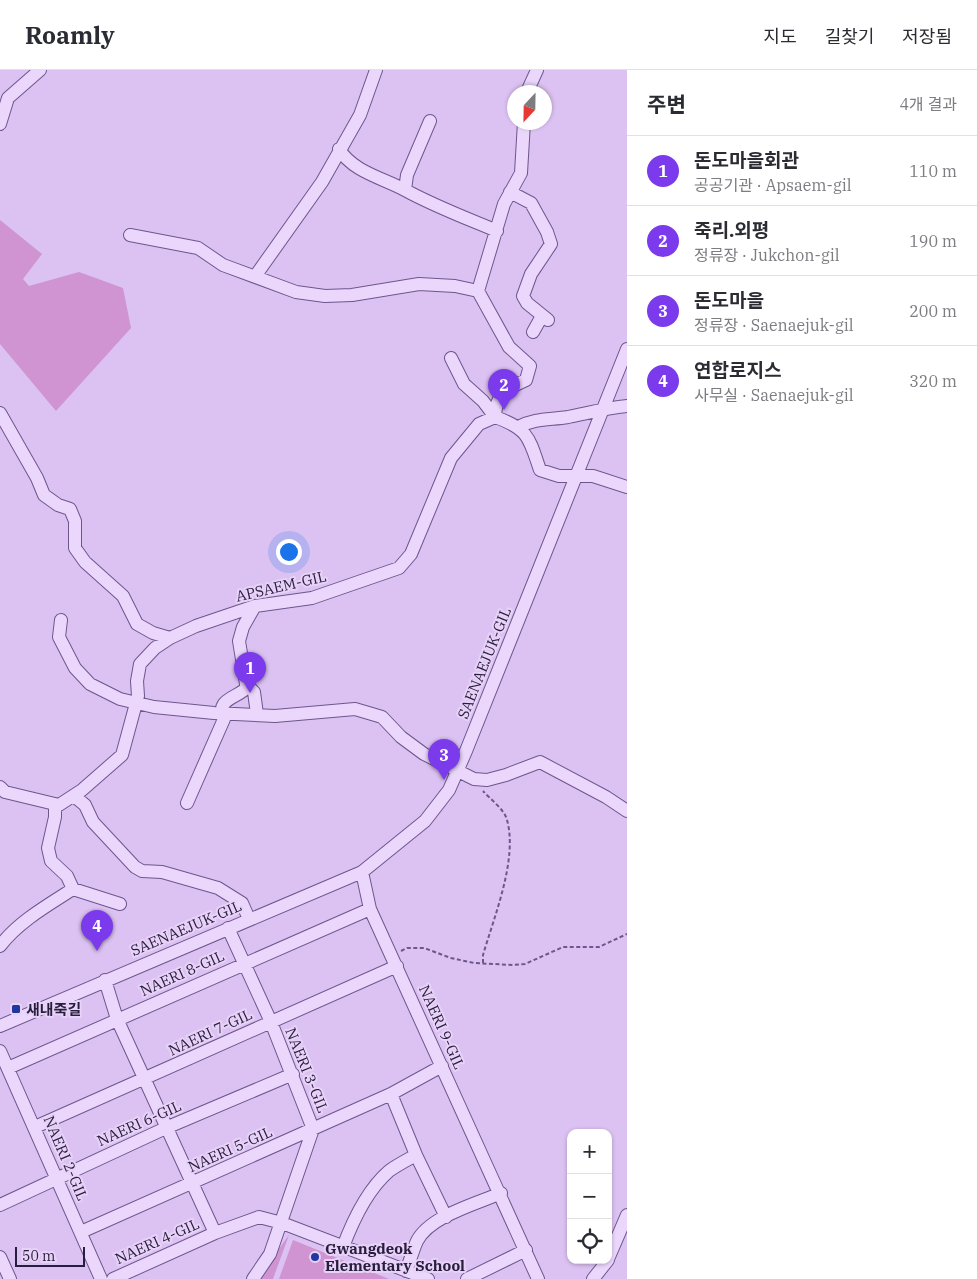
<!DOCTYPE html>
<html lang="ko">
<meta charset="utf-8">
<style>
:root{--surface:#fff;--page:#f2f2f3;--text:#2b2b33;--muted:#7c7c81;--line:#e1e1e2;--accent:#7c3aed}
body{margin:0;font-family:"IBM Plex Serif","Noto Sans KR",serif;background:var(--page);color:var(--text)}
.controls{position:absolute;right:15px;bottom:15px;display:grid;overflow:hidden;border-radius:10px;box-shadow:0 1px 4px #0004}
.controls button{width:45px;height:45px;display:grid;place-items:center;padding:0;border:0;border-bottom:1px solid var(--line);background:var(--surface);color:var(--text);font:25px sans-serif}
.compass{position:absolute;left:507px;top:15px;width:45px;height:45px;border-radius:50%;background:var(--surface);box-shadow:0 1px 4px #0004;rotate:202deg}
.scale{position:absolute;left:15px;bottom:12px;width:70px;box-sizing:border-box;padding-left:5px;border:2px solid #271d3c;border-top:0;font-size:14px;line-height:18px;white-space:nowrap;color:#271d3c;-webkit-text-stroke:4px #e8d2f8;paint-order:stroke}
.you{position:absolute;left:288px;top:481px;width:18px;height:18px;margin:-12px;border:4px solid #fff;border-radius:50%;background:#1a73e8;box-shadow:0 0 0 8px #1a73e833}
.badge{display:grid;place-items:center;width:32px;height:32px;border-radius:50%;background:var(--accent);color:#fff;font-size:16px;font-weight:700}
.pin{position:absolute;translate:-50% -41px;filter:drop-shadow(0 1px 2px #0008)}
.pin::after{content:'';position:absolute;top:26px;width:18px;height:15px;background:inherit;clip-path:polygon(0 0,100% 0,50% 100%)}
.list{margin:0;padding:0;list-style:none}
h2{display:flex;justify-content:space-between;align-items:center;height:65px;margin:0;padding:0 20px;font-size:21px}
h2 small{font-size:16px;font-weight:400;color:var(--muted)}
.list li{display:grid;grid-template-columns:32px 1fr auto;gap:15px;align-items:center;box-sizing:border-box;height:70px;padding:0 20px;border-top:1px solid var(--line)}
.list b{display:block;font-size:19px;white-space:nowrap}
.list p{margin:0;font-size:16px;white-space:nowrap;color:var(--muted)}
.list em{font-size:16px;font-style:normal;color:var(--muted)}
.icon{flex:none;width:28px;height:28px;fill:none;stroke:currentColor;stroke-width:2;stroke-linecap:round;stroke-linejoin:round}
.map{position:relative;flex:none;width:627px;height:1209px;overflow:hidden}
header{display:flex;align-items:center;gap:30px;box-sizing:border-box;height:70px;padding:0 25px;background:var(--surface);border-bottom:1px solid var(--line)}
header strong{font-size:24px}
nav{display:flex;gap:28px;margin-inline-start:auto;font-size:18px}
main{display:flex}
aside{flex:1;background:var(--surface)}
.map>svg:first-child{display:block}
.green{fill:#cf94d1}
.lines{fill:none;stroke-linecap:round;stroke-linejoin:round}
.minor-casing{stroke:#6c578d;stroke-width:14}
.path{stroke:#6c578d;stroke-width:2;stroke-dasharray:4 2.5;stroke-linecap:butt}
.minor{stroke:#ebd6fc;stroke-width:12}
.poi-dot{fill:#2236a2;stroke:#e8d2f8;stroke-width:2}
.labels{text-anchor:middle;dominant-baseline:central;stroke-width:4;stroke-linejoin:round;paint-order:stroke}
.street-label{font-size:15px;fill:#271d3c;stroke:#e8d2f8}
.poi-label{font-size:15px;font-weight:bold;fill:#271d3c;stroke:#e8d2f8;text-anchor:start}
</style>
<header>
<strong>Roamly</strong>
<nav><a>지도</a><a>길찾기</a><a>저장됨</a></nav>
</header>
<main>
<div class="map">
<svg width="627" height="1209" viewBox="0 0 627 1209">
<rect width="100%" height="100%" fill="#dcc2f2"/>
<path class="green" d="M0,150l42,34 -19,25 6,7 50,-14 44,16 8,40 -75,83 -56,-67z
M289,1165l-16,44h-16z
M293,1170l96,39h-110z"/>
<g class="lines">
<defs>
<path id="minor" d="M527,22l10,-22
M0,54l8,-26 32,-28
M339,79c14,23 44,29 66,41 29,16 61,28 92,41
M405,120l2,-15 23,-54
M510,122l21,11 16,29 4,12 -20,30 -8,22 4,7 21,17
M130,165l68,13 25,17 73,27 29,4 27,-1 67,-11 36,2 23,5
M256,205l66,-93 38,-67 16,-45
M533,262l9,-16
M451,288l13,26 19,17 12,16c1,-24 11,-28 31,-37l4,-14 -21,-19 -31,-56 26,-87 17,-31 3,-51
M0,343l37,65 7,17 14,10 12,4 5,12v27l10,14 38,34 14,28 16,9 17,5
M518,357c18,-9 31,-7 50,-10 20,-4 39,-9 59,-11
M255,536l-12,21 -4,14 7,43 8,8 3,22
M61,550l-2,17 16,31 15,16 30,15 34,8 60,6 61,3 80,-7 27,8 19,20 23,17 50,25 13,1 19,-5 34,-13 66,35 21,14
M0,717l5,5 54,13 23,-15 40,-35 16,-59 -1,-15 3,-17 15,-16 15,-10 26,-12 59,-20 57,-8 87,-30 12,-14 40,-96 28,-34 16,-7c34,12 34,21 45,53l19,6h34l34,11
M74,726l11,9 8,17 42,45 7,4 20,1 56,16 24,15 7,16
M187,733l37,-84c-10,-21 16,-21 24,-33
M55,734v13l-7,31 3,13 16,15 6,13
M362,802l8,37 168,370
M228,858l43,94 42,107 -43,125 -17,25
M0,876c18,-24 48,-41 73,-57l47,15
M105,910l12,39 98,214
M0,956l362,-154 63,-51 24,-31 17,-39 161,-402
M0,981l101,228
M8,998l362,-159
M35,1057l362,-161
M416,1085l30,62
M0,1135l168,-78 125,-53
M81,1162l310,-138 51,-28
M343,1177c10,-27 24,-57 46,-76 8,-6 18,-11 27,-16l-25,-61
M0,1187l10,22
M608,1189l19,-44
M406,1201c4,-10 7,-21 11,-30 13,-25 59,-37 84,-48
M113,1209l102,-46 44,-16 23,6 146,56
M467,1209l59,-29
M593,1209l15,-19"/>
</defs>
<use href="#minor" class="minor-casing"/>
<path class="path" d="M401,881l6,-3h17l27,10 23,5 39,2 12,-1 38,-17h36l28,-13
M483,893v-8c11,-38 35,-96 24,-135 -2,-10 -17,-21 -24,-29"/>
<use href="#minor" class="minor"/>
</g>
<g class="poi-dot">
<rect x="11" y="934" width="10" height="10" rx="2.5"/>
<circle cx="315" cy="1187" r="5"/>
</g>
<g class="labels">
<g class="street-label">
<text transform="translate(281 516) rotate(-13)">APSAEM-GIL</text>
<text transform="translate(484 593) rotate(-68)">SAENAEJUK-GIL</text>
<text transform="translate(186 858) rotate(-23)">SAENAEJUK-GIL</text>
<text transform="translate(182 903) rotate(-24)">NAERI 8-GIL</text>
<text transform="translate(442 957) rotate(66)">NAERI 9-GIL</text>
<text transform="translate(210 962) rotate(-25)">NAERI 7-GIL</text>
<text transform="translate(307 1000) rotate(68)">NAERI 3-GIL</text>
<text transform="translate(139 1053) rotate(-24)">NAERI 6-GIL</text>
<text transform="translate(230 1079) rotate(-24)">NAERI 5-GIL</text>
<text transform="translate(66 1088) rotate(67)">NAERI 2-GIL</text>
<text transform="translate(157 1171) rotate(-24)">NAERI 4-GIL</text>
</g>
<g class="poi-label">
<text x="26" y="939">새내죽길</text>
<text x="325" y="1178">Gwangdeok<tspan x="325" dy="17">Elementary School</tspan></text>
</g>
</g>
</svg>
<div class="controls">
<button>+</button>
<button>−</button>
<button><svg class="icon" aria-label="locate" viewBox="0 0 24 24"><circle cx="12" cy="12" r="6"/><path d="M12 2v4M12 18v4M2 12h4M18 12h4"/></svg></button>
</div>
<svg class="compass" viewBox="-18 -18 36 36"><path d="M0-13l5 13h-10z" fill="#e53935"/><path d="M0 13l5-13h-10z" fill="#7c7c81"/></svg>
<div class="scale">50 m</div>
<div class="you"></div>
<div class="pin badge" style="left:250px;top:623px">1</div>
<div class="pin badge" style="left:504px;top:340px">2</div>
<div class="pin badge" style="left:444px;top:710px">3</div>
<div class="pin badge" style="left:97px;top:881px">4</div>
</div>
<aside>
<h2>주변<small>4개 결과</small></h2>
<ul class="list">
<li><span class="badge">1</span><div><b>돈도마을회관</b><p>공공기관 · Apsaem-gil</p></div><em>110 m</em></li>
<li><span class="badge">2</span><div><b>죽리.외평</b><p>정류장 · Jukchon-gil</p></div><em>190 m</em></li>
<li><span class="badge">3</span><div><b>돈도마을</b><p>정류장 · Saenaejuk-gil</p></div><em>200 m</em></li>
<li><span class="badge">4</span><div><b>연합로지스</b><p>사무실 · Saenaejuk-gil</p></div><em>320 m</em></li>
</ul>
</aside>
</main>
